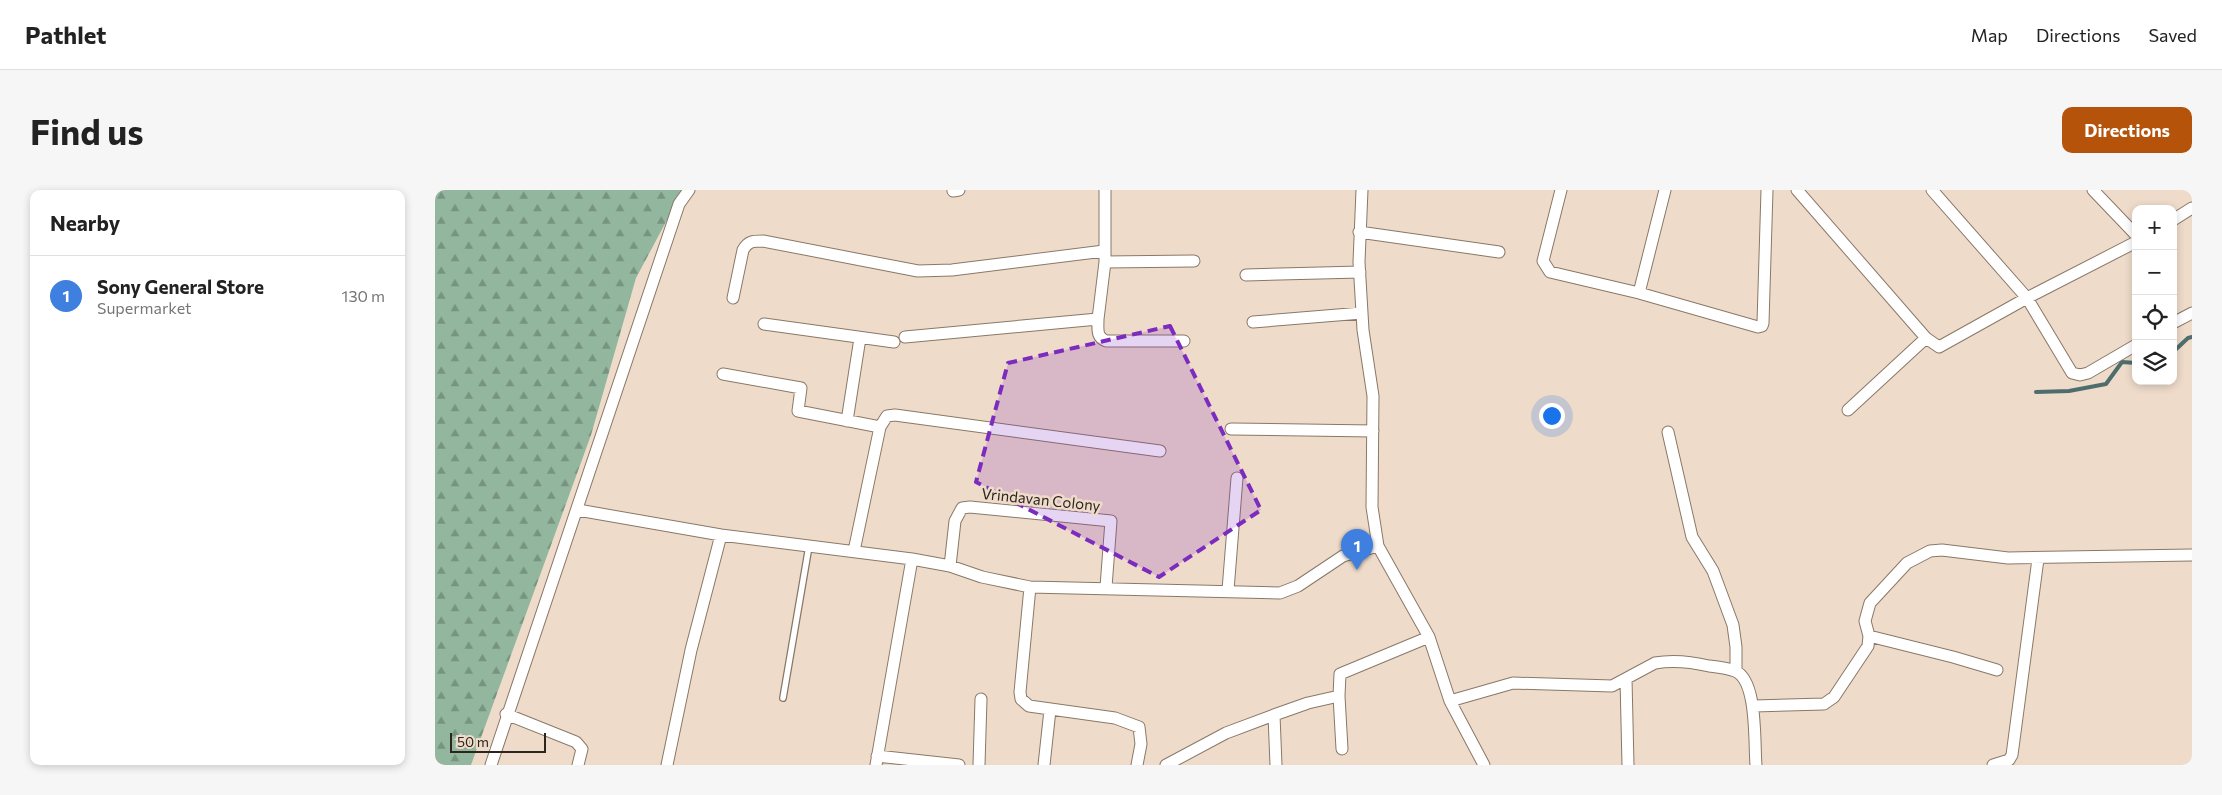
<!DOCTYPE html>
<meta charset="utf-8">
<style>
:root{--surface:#fff;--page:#f6f6f6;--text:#222;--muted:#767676;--line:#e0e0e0;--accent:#b45309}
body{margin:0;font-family:Commissioner,sans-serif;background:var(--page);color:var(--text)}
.controls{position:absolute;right:15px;top:15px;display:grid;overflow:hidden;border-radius:10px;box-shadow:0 2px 8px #0003}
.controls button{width:45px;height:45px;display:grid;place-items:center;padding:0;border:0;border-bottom:1px solid var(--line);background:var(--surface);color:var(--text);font:25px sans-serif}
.scale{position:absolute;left:15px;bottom:12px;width:96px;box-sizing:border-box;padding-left:5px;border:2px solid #2c251e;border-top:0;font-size:14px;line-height:18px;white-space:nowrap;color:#2c251e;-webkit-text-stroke:4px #efdbca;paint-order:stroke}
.you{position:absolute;left:1116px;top:225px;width:18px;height:18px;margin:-12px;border:4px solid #fff;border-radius:50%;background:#1a73e8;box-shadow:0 0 0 8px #1a73e833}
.badge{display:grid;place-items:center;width:32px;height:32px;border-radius:50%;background:var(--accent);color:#fff;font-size:16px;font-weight:700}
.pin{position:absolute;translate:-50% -41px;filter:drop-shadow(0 1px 2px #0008)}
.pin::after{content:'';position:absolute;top:26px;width:18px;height:15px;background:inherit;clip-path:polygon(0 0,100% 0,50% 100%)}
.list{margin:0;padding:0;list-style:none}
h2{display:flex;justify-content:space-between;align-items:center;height:65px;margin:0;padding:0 20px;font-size:21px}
h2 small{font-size:16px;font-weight:400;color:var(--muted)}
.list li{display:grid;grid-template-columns:32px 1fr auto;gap:15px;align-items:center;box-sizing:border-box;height:80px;padding:0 20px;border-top:1px solid var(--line)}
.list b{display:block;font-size:19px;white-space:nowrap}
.list p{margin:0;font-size:16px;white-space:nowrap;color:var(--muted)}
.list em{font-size:16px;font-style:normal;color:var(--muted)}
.icon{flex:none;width:28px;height:28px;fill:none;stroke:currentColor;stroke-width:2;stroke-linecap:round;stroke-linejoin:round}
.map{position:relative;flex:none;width:1757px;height:575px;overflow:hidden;border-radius:10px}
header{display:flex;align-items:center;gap:30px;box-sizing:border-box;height:70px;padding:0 25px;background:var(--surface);border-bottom:1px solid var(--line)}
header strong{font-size:24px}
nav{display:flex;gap:28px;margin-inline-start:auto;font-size:18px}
.intro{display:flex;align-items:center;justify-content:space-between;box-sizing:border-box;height:120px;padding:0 30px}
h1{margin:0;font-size:35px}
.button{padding:12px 22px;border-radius:10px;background:var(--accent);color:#fff;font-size:18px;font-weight:700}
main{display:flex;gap:30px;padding:0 30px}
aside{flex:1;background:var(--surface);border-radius:10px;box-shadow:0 2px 8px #0003}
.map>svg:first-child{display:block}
.forest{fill:url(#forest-firs)}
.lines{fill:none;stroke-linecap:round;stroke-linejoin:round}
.stream{stroke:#4e6e6e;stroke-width:4}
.lane-casing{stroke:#897868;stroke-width:8}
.street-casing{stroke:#897868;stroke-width:13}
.lane{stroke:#fff;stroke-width:5.5}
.street{stroke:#fff;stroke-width:11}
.marked{fill:#7b2cbf;fill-opacity:0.2;stroke:#7b2cbf;stroke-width:4;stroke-dasharray:10 6;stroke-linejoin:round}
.labels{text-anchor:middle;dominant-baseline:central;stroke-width:5;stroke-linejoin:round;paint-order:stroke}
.street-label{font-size:15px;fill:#2c251e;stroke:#efdbca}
</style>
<header>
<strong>Pathlet</strong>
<nav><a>Map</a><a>Directions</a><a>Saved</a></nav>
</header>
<div class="intro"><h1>Find us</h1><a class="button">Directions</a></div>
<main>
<aside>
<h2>Nearby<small></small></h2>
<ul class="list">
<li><span class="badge" style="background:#3f7fe0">1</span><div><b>Sony General Store</b><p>Supermarket</p></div><em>130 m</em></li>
</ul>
</aside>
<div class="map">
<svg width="1757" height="575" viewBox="0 0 1757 575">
<defs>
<pattern id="forest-firs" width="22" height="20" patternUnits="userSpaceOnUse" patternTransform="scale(1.25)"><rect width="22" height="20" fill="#92b69e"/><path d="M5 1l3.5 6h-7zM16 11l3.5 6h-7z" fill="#779480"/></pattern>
</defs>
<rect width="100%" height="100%" fill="#efdbca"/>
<path class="forest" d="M0,0h248l-47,88 -45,157 -120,330h-36z"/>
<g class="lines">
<path class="stream" d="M1738,162l15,-14 4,-1
M1601,202l33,-1 37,-7 16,-22 14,1"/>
<defs>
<path id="lane" d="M348,508l26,-152"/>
<path id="street" d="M927,0l-3,72 4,68 10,66 -1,111 6,39 51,91 21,64 34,64
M1126,0l-18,71 7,11 89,21 26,-103
M1362,0l129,148 13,9 88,-49 109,-56
M1497,0l95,108 45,75 8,2 8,-2 48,-28
M1658,0l43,45
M518,1l6,-1
M1738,30l19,-12
M924,42l140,20
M670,72l89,-1
M811,85l114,-3
M1204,103l119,34 4,-1 1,-3 4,-133
M298,108l10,-48c5,-9 10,-9 20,-9l155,30 34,-1 152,-19
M663,129c0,10 -2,18 8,22h78
M818,132l109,-9
M1738,133l19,-10
M329,134l130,18
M470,147l193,-18 7,-57v-72
M288,184l78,14 -3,23 82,16
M1413,220l78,-72
M412,231l13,-83
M796,239l142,2
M1233,242l24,105 21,34 20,54 3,22v24
M143,320l143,25 191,24
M419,361l26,-124 7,-11 8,-1 265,36
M515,376l5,-45 7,-13 8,-1 141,14 -5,66
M595,397l-10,105 1,7 8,7 86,12 24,9 2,17 -4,21
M793,400l9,-112
M1434,446l84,21 44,13
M1191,489l2,86
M904,506l3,53
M1015,511l63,-18 99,3 43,-23c17,-3 37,-1 54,3 8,1 18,2 26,5 23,9 19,73 21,94
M1319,516l70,-2 10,-7 34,-51 1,-10 -4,-15 5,-18 37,-40 23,-12 12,-1 66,8 184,-3
M71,524l70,28 6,7 -4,16
M442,566l82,9
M56,575l188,-561 10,-14
M232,575l24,-115 30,-115
M441,575l36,-206 38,7 32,11 48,10 250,6 18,-7 45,-30 35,-10
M544,575l2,-66
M609,575l6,-55
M731,575l60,-32 48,-18
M841,575l-2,-50 34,-12 31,-7 1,-22 89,-37
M1558,575l16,-5 3,-5 26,-196"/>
</defs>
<use href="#lane" class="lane-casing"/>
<use href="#street" class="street-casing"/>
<use href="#lane" class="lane"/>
<use href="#street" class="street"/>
</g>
<path class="marked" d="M735,136l91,184 -102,67 -183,-95 32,-119z"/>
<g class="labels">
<g class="street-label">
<text transform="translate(606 309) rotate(6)">Vrindavan Colony</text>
</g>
</g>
</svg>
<div class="controls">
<button>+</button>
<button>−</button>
<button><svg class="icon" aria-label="locate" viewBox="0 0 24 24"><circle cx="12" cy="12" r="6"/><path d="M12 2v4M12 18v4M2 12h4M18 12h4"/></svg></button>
<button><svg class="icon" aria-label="layers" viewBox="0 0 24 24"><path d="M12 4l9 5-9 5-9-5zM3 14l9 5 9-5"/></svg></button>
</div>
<div class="scale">50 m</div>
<div class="you"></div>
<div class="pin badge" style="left:922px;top:380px;background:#3f7fe0">1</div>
</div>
</main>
